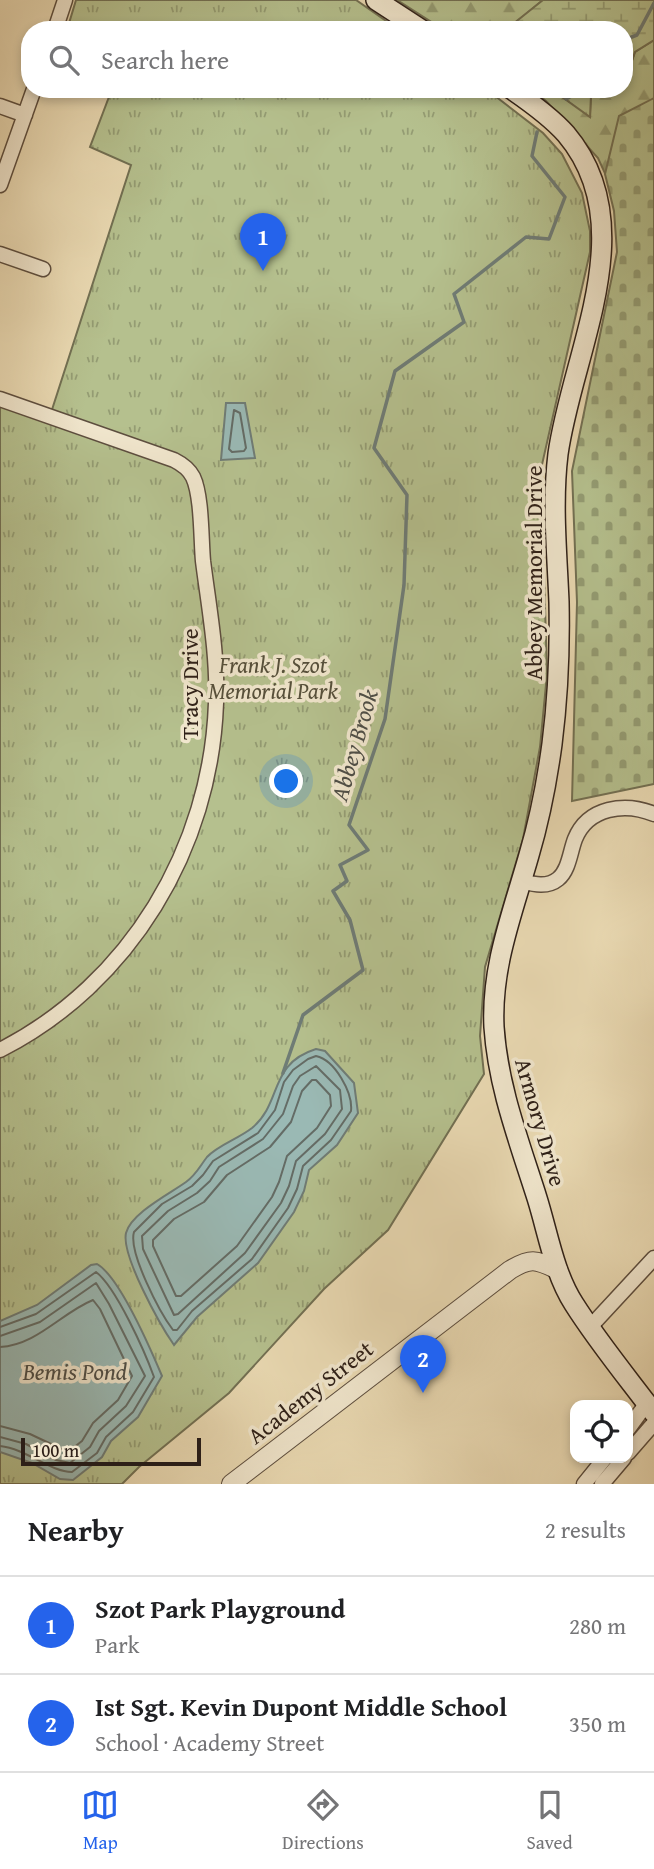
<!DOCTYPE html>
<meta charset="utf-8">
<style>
:root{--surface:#fff;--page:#f2f2f2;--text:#202124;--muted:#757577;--line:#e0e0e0;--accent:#2563eb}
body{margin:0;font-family:"Gentium Book Plus",serif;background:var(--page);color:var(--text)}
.controls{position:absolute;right:21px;bottom:21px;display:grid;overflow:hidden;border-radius:14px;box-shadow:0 4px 10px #0003}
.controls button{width:63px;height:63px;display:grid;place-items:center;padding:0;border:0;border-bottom:2px solid var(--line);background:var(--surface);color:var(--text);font:35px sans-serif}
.scale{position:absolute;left:21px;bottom:18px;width:180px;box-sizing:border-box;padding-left:7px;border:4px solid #2e2018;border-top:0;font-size:19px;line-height:24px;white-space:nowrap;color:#2e2018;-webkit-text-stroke:5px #f1e7ce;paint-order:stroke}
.you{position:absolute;left:287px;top:782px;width:24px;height:24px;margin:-18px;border:5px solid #fff;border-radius:50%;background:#1a73e8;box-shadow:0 0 0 10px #1a73e833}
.badge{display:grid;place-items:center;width:46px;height:46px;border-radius:50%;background:var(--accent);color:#fff;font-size:23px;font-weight:700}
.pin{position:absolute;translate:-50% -58px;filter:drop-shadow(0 2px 4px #0008)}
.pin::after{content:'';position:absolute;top:37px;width:24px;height:21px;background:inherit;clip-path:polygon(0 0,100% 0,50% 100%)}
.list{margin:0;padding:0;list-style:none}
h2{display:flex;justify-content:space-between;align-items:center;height:91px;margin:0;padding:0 28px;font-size:30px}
h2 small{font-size:23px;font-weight:400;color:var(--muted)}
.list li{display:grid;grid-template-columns:46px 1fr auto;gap:21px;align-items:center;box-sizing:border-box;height:98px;padding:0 28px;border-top:2px solid var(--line)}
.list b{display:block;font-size:26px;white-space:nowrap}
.list p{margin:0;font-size:23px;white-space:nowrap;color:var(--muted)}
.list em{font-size:23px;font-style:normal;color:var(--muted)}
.icon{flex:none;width:38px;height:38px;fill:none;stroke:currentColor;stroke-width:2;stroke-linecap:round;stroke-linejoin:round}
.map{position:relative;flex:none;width:654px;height:1484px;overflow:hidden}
.search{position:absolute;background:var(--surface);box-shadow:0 4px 10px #0003;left:21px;right:21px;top:21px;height:77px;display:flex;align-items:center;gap:18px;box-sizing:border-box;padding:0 24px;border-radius:28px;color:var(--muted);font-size:26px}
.sheet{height:287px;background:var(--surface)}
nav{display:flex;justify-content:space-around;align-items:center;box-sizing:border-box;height:98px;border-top:2px solid var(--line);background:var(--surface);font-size:19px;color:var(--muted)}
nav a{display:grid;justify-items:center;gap:4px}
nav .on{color:var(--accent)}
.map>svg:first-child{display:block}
.forest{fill:url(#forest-firs);stroke:#727053;stroke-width:2}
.wetland{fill:url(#wetland-marsh);stroke:#727053;stroke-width:2}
.cemetery{fill:url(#cemetery-stones);stroke:#727053;stroke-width:2}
.park{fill:url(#park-tufts);stroke:#727053;stroke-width:2}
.water{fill:#9ab9b4;stroke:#6f7c76;stroke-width:2}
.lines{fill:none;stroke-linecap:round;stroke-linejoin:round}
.shore{stroke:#646c66;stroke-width:2}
.stream{stroke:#6f7c76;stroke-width:3.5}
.minor-casing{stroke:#5d4e3f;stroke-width:17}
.tertiary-casing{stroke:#5d4e3f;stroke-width:20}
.secondary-casing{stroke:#2e2018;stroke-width:22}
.minor{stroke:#f1e7ce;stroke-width:14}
.tertiary{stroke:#f1e7ce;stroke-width:18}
.secondary{stroke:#f1e7ce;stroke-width:19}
.labels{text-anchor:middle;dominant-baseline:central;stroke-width:7;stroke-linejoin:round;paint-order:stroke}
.street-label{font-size:23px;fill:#2e2018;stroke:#f1e7ce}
.park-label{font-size:23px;font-style:italic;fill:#56503b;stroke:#f1e7ce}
.water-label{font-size:24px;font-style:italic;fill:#4e4e47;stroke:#f1e7ce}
</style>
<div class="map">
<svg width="654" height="1484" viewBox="0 0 654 1484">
<defs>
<pattern id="forest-firs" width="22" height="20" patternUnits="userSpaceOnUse" patternTransform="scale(1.75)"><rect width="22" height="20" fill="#b5c08e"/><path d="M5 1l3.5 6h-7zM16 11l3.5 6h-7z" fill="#949c73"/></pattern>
<pattern id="wetland-marsh" width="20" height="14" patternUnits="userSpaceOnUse" patternTransform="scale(1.75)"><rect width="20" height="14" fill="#b5c08e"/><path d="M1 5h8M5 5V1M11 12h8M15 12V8" fill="none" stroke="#949c73"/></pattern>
<pattern id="cemetery-stones" width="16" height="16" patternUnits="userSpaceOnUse" patternTransform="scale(1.75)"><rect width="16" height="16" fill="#b5c08e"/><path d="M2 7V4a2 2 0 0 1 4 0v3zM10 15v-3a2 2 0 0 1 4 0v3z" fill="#949c73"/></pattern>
<pattern id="park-tufts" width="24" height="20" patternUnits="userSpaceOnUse" patternTransform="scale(1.75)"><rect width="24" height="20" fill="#b5c08e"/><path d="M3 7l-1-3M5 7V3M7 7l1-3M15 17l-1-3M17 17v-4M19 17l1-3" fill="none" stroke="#949c73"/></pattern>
</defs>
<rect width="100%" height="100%" fill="#eadab3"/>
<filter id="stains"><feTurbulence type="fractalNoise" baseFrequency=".00286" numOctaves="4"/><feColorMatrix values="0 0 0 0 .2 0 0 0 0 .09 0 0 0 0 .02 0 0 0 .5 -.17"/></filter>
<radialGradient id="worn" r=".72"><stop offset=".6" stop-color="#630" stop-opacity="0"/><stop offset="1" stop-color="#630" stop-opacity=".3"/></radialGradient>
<path class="forest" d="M397,0h146l-29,24 -1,6h-69z
M654,40v328l-33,-120 -7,-55 -16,-35 -52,-57 -15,-12h20l39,27 1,-21 11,-6h22v-12l3,-2 8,-23z"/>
<path class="wetland" d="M543,0h111v40l-19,12 -8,23 -3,2v-47h-111v-6z
M551,89h51l-11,6 -1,22z"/>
<path class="cemetery" d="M654,98v686l-82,17 5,-199 -5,-131 45,-219 -3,-41 -9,-37 14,-58z"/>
<path class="park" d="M76,0h280l43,30h-332z
M112,89h374l57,44 19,21 20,39 8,38v21l-49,217 6,205 -7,73 -17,92 -38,128 -5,69 4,38 -96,156 -64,59 -95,104 -90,74 -17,17h-122v-1078l48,16 83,-257 -41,-18z"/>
<path class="water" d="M226,403h19l10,55 -34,2z
M316,1049l9,2 29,32 4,30 -21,32 -28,25 -5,21 -10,21 -36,51 -61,54 -23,28c-14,-20 -53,-90 -48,-112 5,-20 45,-40 60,-51 10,-7 14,-16 21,-25 11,-12 31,-18 45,-29 31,-26 16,-64 64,-79z
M97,1264c23,13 54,86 65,112l-24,41 -27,24 -9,16 -29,23 -13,-1 -28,-16 -32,-11v-131l37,-16 54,-40z"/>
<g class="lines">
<path class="shore" d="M234,410l6,3 6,35 -2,3 -12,1 -3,-3z
M316,1056c19,4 37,37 35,55l-20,29 -28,26 -6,23 -9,19 -36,51 -60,52 -15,19h-4c-13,-17 -45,-78 -39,-98l28,-28 30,-18 11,-11 10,-14 45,-28 17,-23 9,-28 9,-12 15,-11z
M316,1066l24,24 2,19 -17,25 -29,27 -7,25 -8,17 -36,50 -67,61 -4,1 -31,-66 -1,-13 26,-25 29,-18 13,-12 9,-14 44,-28 20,-25 10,-28 7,-10z
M312,1080h4l14,15 1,11 -14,22 -30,28 -8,26 -7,15 -35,49 -56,50h-5l-23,-50v-6l21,-21 30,-17 23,-27 43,-28 21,-25 11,-31z
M0,1327l36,-13 60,-42c20,15 49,80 58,105l-21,35 -27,25 -9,16 -25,19c-22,0 -45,-23 -72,-26
M0,1336l40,-14 56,-39 13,21 36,72 -19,30 -27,25 -9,16 -20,16 -14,-3 -30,-16 -26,-7
M0,1347c37,-2 61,-34 93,-47l7,9 32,67 -14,24 -25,23 -11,18 -14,11 -38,-18 -30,-8"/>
<path class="stream" d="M624,40l13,-5 17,-32
M624,62v6
M566,99l19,-10
M283,1073l20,-58 60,-45 -13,-50 -17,-29 14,-10 -7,-16 28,-15 -19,-25 36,-106 19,-134 3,-90 -33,-47 21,-77 69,-49 -10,-28 72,-57 23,2 16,-42 -33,-41 5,-24"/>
<defs>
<path id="minor" d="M55,30l10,-30
M0,106l25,9
M0,185l34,-96
M0,254l43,15
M0,399l174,61c8,4 15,9 19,17 9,19 8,62 10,84 6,47 15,95 13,142 -5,145 -86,281 -216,347
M521,881c12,3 26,7 37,-2 11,-9 12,-27 17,-40 13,-32 50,-37 79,-25
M591,1326l63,-68
M628,1429l19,-26
M628,1453l26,-30
M584,1484l21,-26
M602,1484l22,-26"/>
<path id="tertiary" d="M231,1484l279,-214c22,-13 26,-10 48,0"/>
<path id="secondary" d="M376,0l46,30
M511,89c19,13 40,28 55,45 78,92 6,218 -8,320 -6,49 -1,99 1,148 1,48 -1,95 -7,142 -5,37 -12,74 -23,111 -16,57 -38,111 -35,172 4,60 25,114 43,171 11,35 17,75 37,106 24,38 53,73 80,109"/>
</defs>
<use href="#minor" class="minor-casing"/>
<use href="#tertiary" class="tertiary-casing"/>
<use href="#secondary" class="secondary-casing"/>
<use href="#minor" class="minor"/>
<use href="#tertiary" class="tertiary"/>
<use href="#secondary" class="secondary"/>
</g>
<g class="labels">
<g class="street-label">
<text transform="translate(533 573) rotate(-90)">Abbey Memorial Drive</text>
<text transform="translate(189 684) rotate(-90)">Tracy Drive</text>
<text transform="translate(541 1122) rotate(74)">Armory Drive</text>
<text transform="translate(310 1392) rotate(-38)">Academy Street</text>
</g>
<g class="park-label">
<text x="273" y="664">Frank J. Szot<tspan x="273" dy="26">Memorial Park</tspan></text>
</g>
<g class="water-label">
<text transform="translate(354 745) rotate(-74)">Abbey Brook</text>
<text x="75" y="1371">Bemis Pond</text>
</g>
</g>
<rect width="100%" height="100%" filter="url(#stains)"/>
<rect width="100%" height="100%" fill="url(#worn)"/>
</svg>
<div class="controls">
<button><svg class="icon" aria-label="locate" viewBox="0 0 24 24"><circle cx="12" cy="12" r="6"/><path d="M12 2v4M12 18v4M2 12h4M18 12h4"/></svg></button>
</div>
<div class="scale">100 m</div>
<div class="you"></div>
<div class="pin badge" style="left:263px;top:271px">1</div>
<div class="pin badge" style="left:423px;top:1393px">2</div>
<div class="search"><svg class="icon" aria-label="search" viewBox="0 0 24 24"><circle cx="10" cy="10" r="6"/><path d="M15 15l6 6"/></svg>Search here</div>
</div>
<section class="sheet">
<h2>Nearby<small>2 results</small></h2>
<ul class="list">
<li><span class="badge">1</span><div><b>Szot Park Playground</b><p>Park</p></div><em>280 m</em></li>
<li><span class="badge">2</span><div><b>Ist Sgt. Kevin Dupont Middle School</b><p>School · Academy Street</p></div><em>350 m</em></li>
</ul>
</section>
<nav>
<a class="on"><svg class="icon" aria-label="map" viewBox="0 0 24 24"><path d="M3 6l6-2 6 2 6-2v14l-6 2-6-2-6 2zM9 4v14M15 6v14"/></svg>Map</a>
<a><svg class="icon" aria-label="directions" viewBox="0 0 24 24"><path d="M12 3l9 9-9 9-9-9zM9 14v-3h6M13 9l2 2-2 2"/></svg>Directions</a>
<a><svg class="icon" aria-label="saved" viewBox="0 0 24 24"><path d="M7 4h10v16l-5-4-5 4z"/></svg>Saved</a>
</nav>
